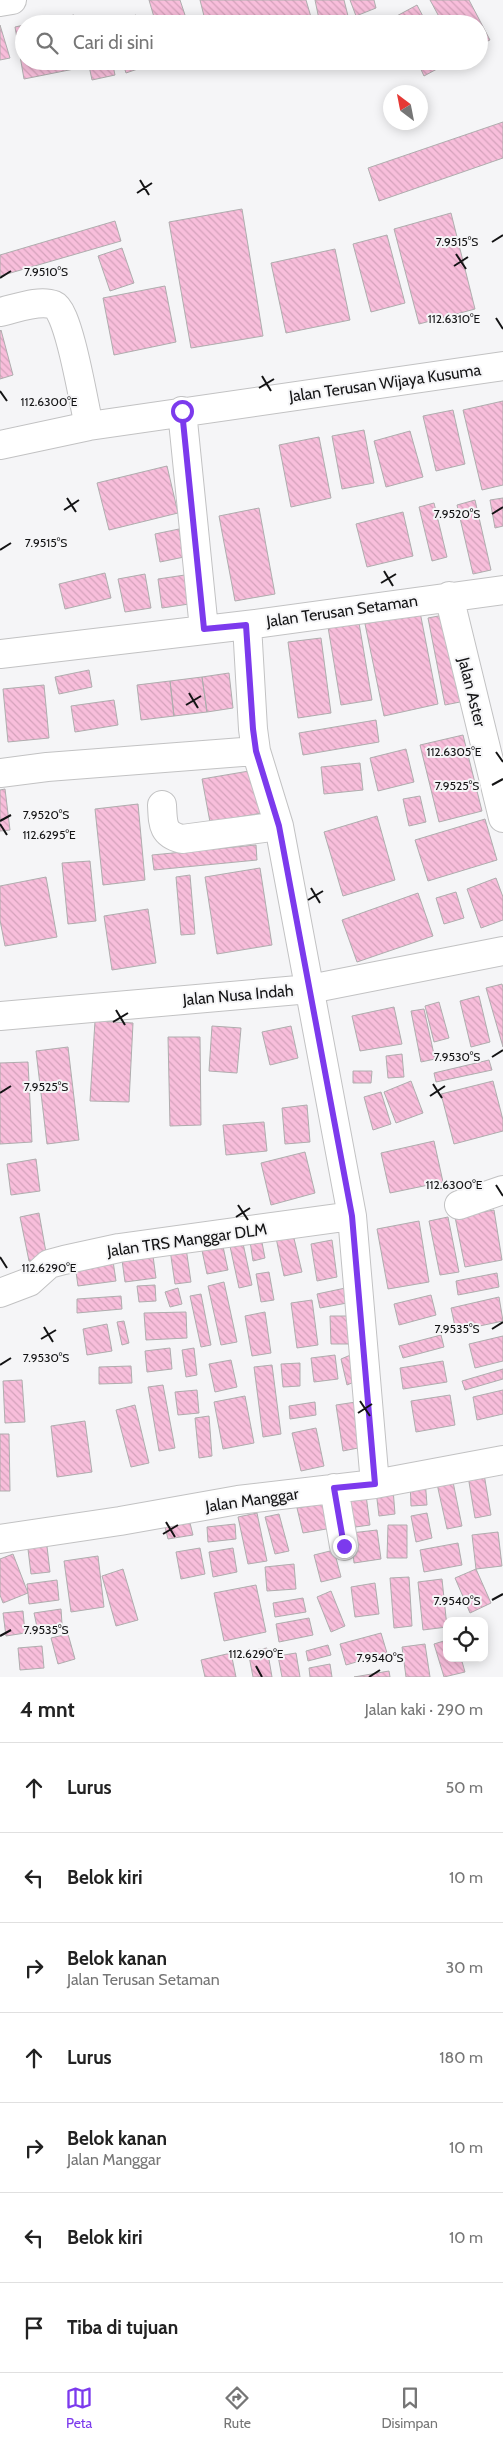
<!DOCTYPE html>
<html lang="id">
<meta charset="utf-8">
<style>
:root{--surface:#fff;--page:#f6f6f6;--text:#222;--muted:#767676;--line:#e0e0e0;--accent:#7c3aed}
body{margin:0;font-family:Cabin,sans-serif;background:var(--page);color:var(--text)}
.controls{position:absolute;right:15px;bottom:15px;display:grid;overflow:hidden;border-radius:10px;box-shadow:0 2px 12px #0003}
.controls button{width:45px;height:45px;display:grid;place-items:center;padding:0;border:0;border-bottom:1px solid var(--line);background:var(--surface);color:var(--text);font:25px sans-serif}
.compass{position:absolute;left:383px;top:85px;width:45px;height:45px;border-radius:50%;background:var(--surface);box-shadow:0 2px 12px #0003;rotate:328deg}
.stop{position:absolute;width:15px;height:15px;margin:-11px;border:4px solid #7c3aed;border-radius:50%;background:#fff}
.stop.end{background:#7c3aed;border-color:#fff;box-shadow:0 1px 5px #0008}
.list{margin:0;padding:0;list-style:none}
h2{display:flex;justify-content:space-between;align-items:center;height:65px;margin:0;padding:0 20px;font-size:21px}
h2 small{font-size:16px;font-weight:400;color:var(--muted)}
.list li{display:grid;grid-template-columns:32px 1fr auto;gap:15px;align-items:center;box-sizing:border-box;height:90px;padding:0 20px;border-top:1px solid var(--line)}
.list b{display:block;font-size:19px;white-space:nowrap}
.list p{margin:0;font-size:16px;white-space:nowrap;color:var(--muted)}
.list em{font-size:16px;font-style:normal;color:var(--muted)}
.icon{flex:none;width:28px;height:28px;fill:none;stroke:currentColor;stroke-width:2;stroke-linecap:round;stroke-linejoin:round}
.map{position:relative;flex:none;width:503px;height:1677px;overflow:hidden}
.search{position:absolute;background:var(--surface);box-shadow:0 2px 12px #0003;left:15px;right:15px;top:15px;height:55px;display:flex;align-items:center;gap:12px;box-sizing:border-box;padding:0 18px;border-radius:28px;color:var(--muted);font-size:19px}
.sheet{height:695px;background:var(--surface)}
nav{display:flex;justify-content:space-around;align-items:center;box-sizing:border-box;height:70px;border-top:1px solid var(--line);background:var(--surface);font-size:14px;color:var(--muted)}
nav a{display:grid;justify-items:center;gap:2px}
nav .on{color:var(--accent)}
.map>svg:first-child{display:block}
.building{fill:url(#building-back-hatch);stroke:#afadae}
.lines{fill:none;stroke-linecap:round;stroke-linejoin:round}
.minor-casing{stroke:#c2c2c3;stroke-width:30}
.major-casing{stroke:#c2c2c3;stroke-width:30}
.minor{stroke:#fff;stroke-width:28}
.major{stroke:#fff;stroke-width:28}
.route{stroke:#7c3aed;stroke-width:6}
.ticks{fill:none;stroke:#141415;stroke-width:2}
.labels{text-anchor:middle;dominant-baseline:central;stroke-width:4;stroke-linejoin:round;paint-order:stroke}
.street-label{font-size:16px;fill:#141415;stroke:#f5f5f7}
.ticks-label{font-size:12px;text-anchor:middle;fill:#141415;stroke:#f5f5f7;stroke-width:4;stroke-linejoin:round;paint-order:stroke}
</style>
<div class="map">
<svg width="503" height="1677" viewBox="0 0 503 1677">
<defs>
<pattern id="building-back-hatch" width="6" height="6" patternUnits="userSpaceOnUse" patternTransform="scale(1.25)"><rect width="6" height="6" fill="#f8bedb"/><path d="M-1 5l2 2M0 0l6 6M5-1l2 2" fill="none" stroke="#d4a2bb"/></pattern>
</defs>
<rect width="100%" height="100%" fill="#f5f5f7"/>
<path class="building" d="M149,0h31l8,24h-32z
M200,0h106l7,24h-107z
M315,0h29l6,24h-30z
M350,0h24l2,8 -20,8z
M430,0h39l21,40 -11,5v-21h-36z
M417,5l10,19h-31l-3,-6z
M74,15l2,9h-45z
M136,15l3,9h-28v-1z
M0,25l10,33 -10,2z
M24,25v36h59l1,6 -60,12 -9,-52z
M88,61h24l3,14 -23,5z
M122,61h29l1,3 -26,9z
M417,61h31v2l-24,13z
M503,122v36l-124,43 -11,-33z
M242,209l21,127 -72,12 -22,-126z
M451,213l24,96 -56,15 -25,-95z
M115,221l6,20 -121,35v-21z
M387,235l18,68 -34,9 -18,-68z
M122,248l12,35 -24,8 -12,-35z
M335,249l15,71 -64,13 -15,-70z
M165,286l11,56 -62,13 -11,-57z
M1,330l12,45 -13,4v-48z
M503,401v84l-21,5 -19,-80z
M453,410l12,54 -29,7 -13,-55z
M364,430l10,53 -32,6 -10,-53z
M410,431l13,46 -37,10 -12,-46z
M319,437l12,61 -40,9 -12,-62z
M167,466l11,47 -69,17 -12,-47z
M503,498v28l-8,2 -5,-28z
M475,500l16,70 -18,4 -16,-69z
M434,503l13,54 -15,4 -13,-54z
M259,508l16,86 -40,7 -16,-85z
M403,512l10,44 -46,11 -11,-43z
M179,529l5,28 -24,5 -5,-28z
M105,573l6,25 -46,11 -6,-25z
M145,574l6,34 -26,4 -7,-33z
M185,575l4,29 -27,4 -4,-29z
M420,612l18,92 -54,12 -19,-92z
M449,614l16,87 -20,4 -17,-87z
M359,623l13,77 -31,5 -13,-78z
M321,638l10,75 -33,5 -10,-76z
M89,670l3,17 -33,7 -4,-17z
M229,673l4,35 -26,4 -5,-35z
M202,677l5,35 -33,4 -4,-35z
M170,681l4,35 -33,4 -4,-35z
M44,685l5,53 -41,4 -5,-53z
M114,700l4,25 -43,7 -4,-26z
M376,720l3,22 -76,13 -4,-22z
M463,735l19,76 -43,11 -19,-77z
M406,749l8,33 -36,9 -8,-33z
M360,763l3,27 -39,4 -3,-27z
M255,770l7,43 -52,9 -8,-43z
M5,789l5,41 -10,1v-41z
M420,796l6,26 -17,4 -6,-27z
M138,804l7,76 -42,5 -8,-76z
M377,816l18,64 -52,16 -19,-64z
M485,819l12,41 -69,21 -13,-41z
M256,845l1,15 -103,10 -2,-15z
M90,861l6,60 -28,3 -6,-61z
M260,868l12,77 -55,9 -12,-77z
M190,875l5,59 -14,1 -5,-58z
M46,877l11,60 -52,9 -5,-26v-34z
M496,878l7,19v23l-22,8 -14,-39z
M456,892l8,26 -20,6 -8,-26z
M418,893l15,43 -76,26 -15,-42z
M148,909l8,54 -44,7 -8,-54z
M502,984l1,4v59l-17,-59z
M479,996l11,46 -19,5 -11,-46z
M439,1002l10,36 -15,4 -9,-36z
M394,1007l8,37 -42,7 -8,-35z
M424,1009l11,50 -14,3 -10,-51z
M95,1021l38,2 -4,79 -39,-1z
M212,1026l29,2 -4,45 -28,-2z
M291,1026l7,32 -28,7 -8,-33z
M168,1037h32l1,88 -31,1z
M68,1047l11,93 -32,4 -11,-93z
M402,1054l2,23 -16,1 -2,-22z
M489,1060l3,10 -56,12 -2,-9z
M28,1062l4,80 -32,2v-81z
M353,1071h19l-1,12h-18z
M411,1081l12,32 -27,10 -12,-31z
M493,1081l10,39v11l-49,13 -13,-50z
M381,1092l10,32 -18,6 -9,-33z
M307,1105l3,37 -25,2 -3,-36z
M264,1122l3,29 -41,4 -3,-30z
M434,1141l9,41 -53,11 -9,-40z
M305,1152l10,41 -44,12 -10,-42z
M36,1159l4,32 -29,4 -4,-31z
M494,1210l8,50 -37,7 -10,-50z
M39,1213l8,45 -18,3 -9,-44z
M448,1217l11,55 -19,3 -11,-54z
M419,1221l10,61 -41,7 -11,-60z
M292,1230l10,42 -18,4 -9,-43z
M260,1232l5,26 -12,3 -4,-26z
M241,1234l11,51 -13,3 -11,-51z
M221,1237l7,33 -21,4 -7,-33z
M332,1240l5,37 -20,4 -6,-37z
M186,1248l5,34 -16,2 -5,-34z
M153,1256l3,22 -31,4 -3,-22z
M113,1261l3,20 -38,5 -3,-21z
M269,1272l5,28 -13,2 -5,-28z
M497,1273l2,14 -41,8 -2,-14z
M224,1282l13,60 -16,3 -13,-59z
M155,1285l1,16 -17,1 -2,-16z
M355,1286l3,15 -38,7 -3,-14z
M178,1288l4,16 -12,3 -5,-15z
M201,1294l10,51 -10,2 -11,-51z
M431,1295l5,20 -37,10 -5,-21z
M121,1296l1,13 -45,4v-14z
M499,1297l4,24 -47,10 -5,-23z
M312,1300l6,45 -21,3 -6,-45z
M186,1312l1,26 -41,2 -2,-27z
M265,1312l6,41 -19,3 -7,-40z
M330,1316h22v28h-21z
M124,1321l5,22 -7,2 -5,-23z
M107,1324l5,27 -25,4 -4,-26z
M441,1335l3,12 -41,11 -4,-12z
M503,1336v25l-28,7 -6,-24z
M170,1348l2,21 -25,3 -2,-21z
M194,1348l3,27 -11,2 -4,-27z
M353,1354l6,26 -12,5 -6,-26z
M335,1355l3,24 -24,3 -3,-24z
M231,1360l6,27 -22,5 -6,-28z
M443,1361l4,21 -44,7 -3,-21z
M300,1363v23l-17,1 -2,-23z
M272,1365l9,69 -18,3 -9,-70z
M131,1366l1,17 -33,1v-17z
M503,1369v10l-38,11 -3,-9z
M22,1380l3,42 -20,1 -2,-42z
M163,1385l12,63 -16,3 -11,-64z
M197,1390l2,23 -21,2 -3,-23z
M503,1390v24l-26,6 -4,-23z
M450,1395l5,30 -39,7 -5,-31z
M245,1396l9,47 -31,6 -9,-47z
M315,1402l1,13 -26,4 -1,-13z
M356,1402l7,45 -20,4 -7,-46z
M135,1405l14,58 -18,4 -15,-57z
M209,1416l3,40 -13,2 -4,-40z
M85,1421l7,51 -35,5 -6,-51z
M316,1428l8,38 -23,5 -9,-38z
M0,1434h9l1,57h-10z
M451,1472l11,54 -15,3 -12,-54z
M484,1474l7,41 -16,3 -7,-42z
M425,1479l2,26 -16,1 -1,-26z
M365,1488l5,37 -22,3 -5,-36z
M393,1489l2,25 -16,2 -3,-25z
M326,1503l6,25 -29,5 -6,-25z
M257,1513l10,48 -19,3 -10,-47z
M427,1513l5,25 -16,4 -5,-26z
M279,1514l10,37 -14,3 -10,-37z
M190,1523l3,12 -25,4 -3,-12z
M235,1524l1,15 -28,3 -1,-15z
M388,1525h19v33h-20z
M377,1530l4,29 -27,4 -3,-30z
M498,1532l4,34 -26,3 -4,-34z
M46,1538l4,34 -19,2 -4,-33z
M458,1543l4,22 -38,7 -4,-22z
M200,1548l5,26 -24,5 -5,-27z
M233,1548l4,24 -24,5 -4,-25z
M334,1550l7,27 -20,5 -7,-27z
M13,1554l15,39 -25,10 -3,-8v-36z
M98,1556l6,51 -33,5 -7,-51z
M294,1564l2,25 -29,2 -2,-24z
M123,1569l15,51 -22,6 -14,-50z
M476,1569l15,34 -21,10 -15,-35z
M409,1577l3,49 -18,2 -4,-50z
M442,1579l5,48 -24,3 -5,-48z
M57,1580l2,20 -30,4 -2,-20z
M375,1583l4,31 -24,3 -4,-30z
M256,1585l10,47 -42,9 -10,-48z
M331,1591l14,35 -14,6 -14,-35z
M303,1598l3,14 -31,5 -2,-14z
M61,1609l1,15 -25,3 -3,-14z
M23,1611l2,22 -19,3 -3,-23z
M309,1618l4,17 -34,7 -3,-18z
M381,1633l6,20 -41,12 -6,-21z
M68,1634l7,25 -17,5 -7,-26z
M447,1640v18h14l4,14 -21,5 -10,-33z
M425,1644l5,33h-24l-4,-30z
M328,1645l3,10 -23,6 -2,-10z
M42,1646l2,22 -24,2 -2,-22z
M267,1648l5,29h-19l-5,-26z
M231,1653l5,24h-31l-4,-17z
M296,1653l4,24h-18l-4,-21z
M330,1664l2,13h-22l-1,-9z
M389,1671l1,6h-36z"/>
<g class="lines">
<defs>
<path id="minor" d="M0,312c15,-3 39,-13 54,-7 15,6 30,100 35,121
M182,411l22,218
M0,445l89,-19 414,-60
M449,596l54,222
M247,625l6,104 3,22
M0,654l247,-29 256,-35
M0,773l47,-6 209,-16 23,75 73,390 23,268
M162,805c1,19 0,29 20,34l97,-13
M0,1016l310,-27 193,-38
M459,1205l44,-15
M0,1293l29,-11 20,-18 15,-4 55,-12 233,-32
M334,1488l10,58
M0,1539l120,-18 118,-21 137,-16 128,-24"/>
<path id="major" d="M0,2l12,-2"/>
</defs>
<use href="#minor" class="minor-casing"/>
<use href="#major" class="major-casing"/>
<use href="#minor" class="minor"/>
<use href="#major" class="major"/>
</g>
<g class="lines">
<path class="route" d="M182,411l22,218 42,-4 7,104 3,22 23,75 73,390 23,268 -41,4 10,58"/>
</g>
<path class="ticks" d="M140,180l9,15M137,193l15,-10M492,242l11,-7M456,254l10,15M454,266l14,-9M0,278l11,-7M496,318l7,11M262,376l9,15M259,388l15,-9M0,391l7,10M67,498l9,14M64,510l15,-10M492,514l11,-7M0,550l11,-7M384,571l9,15M381,583l15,-9M189,693l9,15M186,705l15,-9M496,752l7,10M492,785l11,-6M0,821l11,-6M0,824l7,11M311,888l9,15M308,900l15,-9M116,1010l9,15M113,1022l15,-9M492,1057l11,-7M433,1084l9,14M0,1093l11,-7M430,1096l15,-10M496,1185l7,11M238,1205l10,15M236,1217l14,-9M0,1257l7,11M44,1327l9,15M492,1329l11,-7M41,1339l15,-9M0,1365l11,-7M360,1401l10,15M358,1413l14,-9M166,1522l9,15M163,1534l15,-9M492,1600l11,-6M0,1636l11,-6M256,1666l6,11M369,1677l11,-7"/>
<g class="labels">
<g class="street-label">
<text transform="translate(385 383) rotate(-8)">Jalan Terusan Wijaya Kusuma</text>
<text transform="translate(342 611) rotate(-8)">Jalan Terusan Setaman</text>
<text transform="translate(472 692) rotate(76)">Jalan Aster</text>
<text transform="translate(238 995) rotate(-5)">Jalan Nusa Indah</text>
<text transform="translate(187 1240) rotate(-8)">Jalan TRS Manggar DLM</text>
<text transform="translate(252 1500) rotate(-8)">Jalan Manggar</text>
</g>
</g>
<g class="ticks-label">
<text x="457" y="246">7.9515°S</text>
<text x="46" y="276">7.9510°S</text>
<text x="454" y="323">112.6310°E</text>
<text x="49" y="406">112.6300°E</text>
<text x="457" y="518">7.9520°S</text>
<text x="46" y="547">7.9515°S</text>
<text x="454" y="756">112.6305°E</text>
<text x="457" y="790">7.9525°S</text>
<text x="46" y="819">7.9520°S</text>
<text x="49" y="839">112.6295°E</text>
<text x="457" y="1061">7.9530°S</text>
<text x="46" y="1091">7.9525°S</text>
<text x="454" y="1189">112.6300°E</text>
<text x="49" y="1272">112.6290°E</text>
<text x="457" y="1333">7.9535°S</text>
<text x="46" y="1362">7.9530°S</text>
<text x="457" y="1605">7.9540°S</text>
<text x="46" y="1634">7.9535°S</text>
<text x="256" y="1658">112.6290°E</text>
<text x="380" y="1662">7.9540°S</text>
</g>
</svg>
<div class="controls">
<button><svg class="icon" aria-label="locate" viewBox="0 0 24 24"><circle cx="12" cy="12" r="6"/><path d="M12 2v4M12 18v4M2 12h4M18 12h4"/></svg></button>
</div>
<svg class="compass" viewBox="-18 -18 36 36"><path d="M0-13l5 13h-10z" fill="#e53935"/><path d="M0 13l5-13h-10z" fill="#767676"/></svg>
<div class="stop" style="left:182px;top:411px"></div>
<div class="stop end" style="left:344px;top:1546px"></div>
<div class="search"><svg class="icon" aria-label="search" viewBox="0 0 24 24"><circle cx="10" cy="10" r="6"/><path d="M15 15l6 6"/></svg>Cari di sini</div>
</div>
<section class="sheet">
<h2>4 mnt<small>Jalan kaki · 290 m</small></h2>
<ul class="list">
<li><svg class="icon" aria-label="ahead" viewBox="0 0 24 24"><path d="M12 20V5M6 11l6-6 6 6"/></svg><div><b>Lurus</b></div><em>50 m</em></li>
<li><svg class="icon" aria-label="left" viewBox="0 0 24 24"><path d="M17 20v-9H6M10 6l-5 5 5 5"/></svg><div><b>Belok kiri</b></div><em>10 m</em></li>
<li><svg class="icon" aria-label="right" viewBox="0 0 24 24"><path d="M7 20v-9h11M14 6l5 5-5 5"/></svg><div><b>Belok kanan</b><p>Jalan Terusan Setaman</p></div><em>30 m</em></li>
<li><svg class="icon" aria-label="ahead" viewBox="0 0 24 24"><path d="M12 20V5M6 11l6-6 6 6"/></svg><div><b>Lurus</b></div><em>180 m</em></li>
<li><svg class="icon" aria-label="right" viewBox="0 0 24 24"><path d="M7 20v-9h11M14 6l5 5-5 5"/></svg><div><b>Belok kanan</b><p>Jalan Manggar</p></div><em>10 m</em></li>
<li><svg class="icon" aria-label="left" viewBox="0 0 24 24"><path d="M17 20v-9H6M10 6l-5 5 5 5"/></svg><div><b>Belok kiri</b></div><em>10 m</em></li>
<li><svg class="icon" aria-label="arrive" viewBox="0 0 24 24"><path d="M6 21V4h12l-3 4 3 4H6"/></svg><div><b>Tiba di tujuan</b></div></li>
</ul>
</section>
<nav>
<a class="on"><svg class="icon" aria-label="map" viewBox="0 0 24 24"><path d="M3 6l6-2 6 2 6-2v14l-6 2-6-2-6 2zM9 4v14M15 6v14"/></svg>Peta</a>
<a><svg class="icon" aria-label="directions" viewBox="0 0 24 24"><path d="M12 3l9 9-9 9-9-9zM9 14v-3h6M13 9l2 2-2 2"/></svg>Rute</a>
<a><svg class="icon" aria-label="saved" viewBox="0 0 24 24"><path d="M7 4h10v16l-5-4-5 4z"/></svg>Disimpan</a>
</nav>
